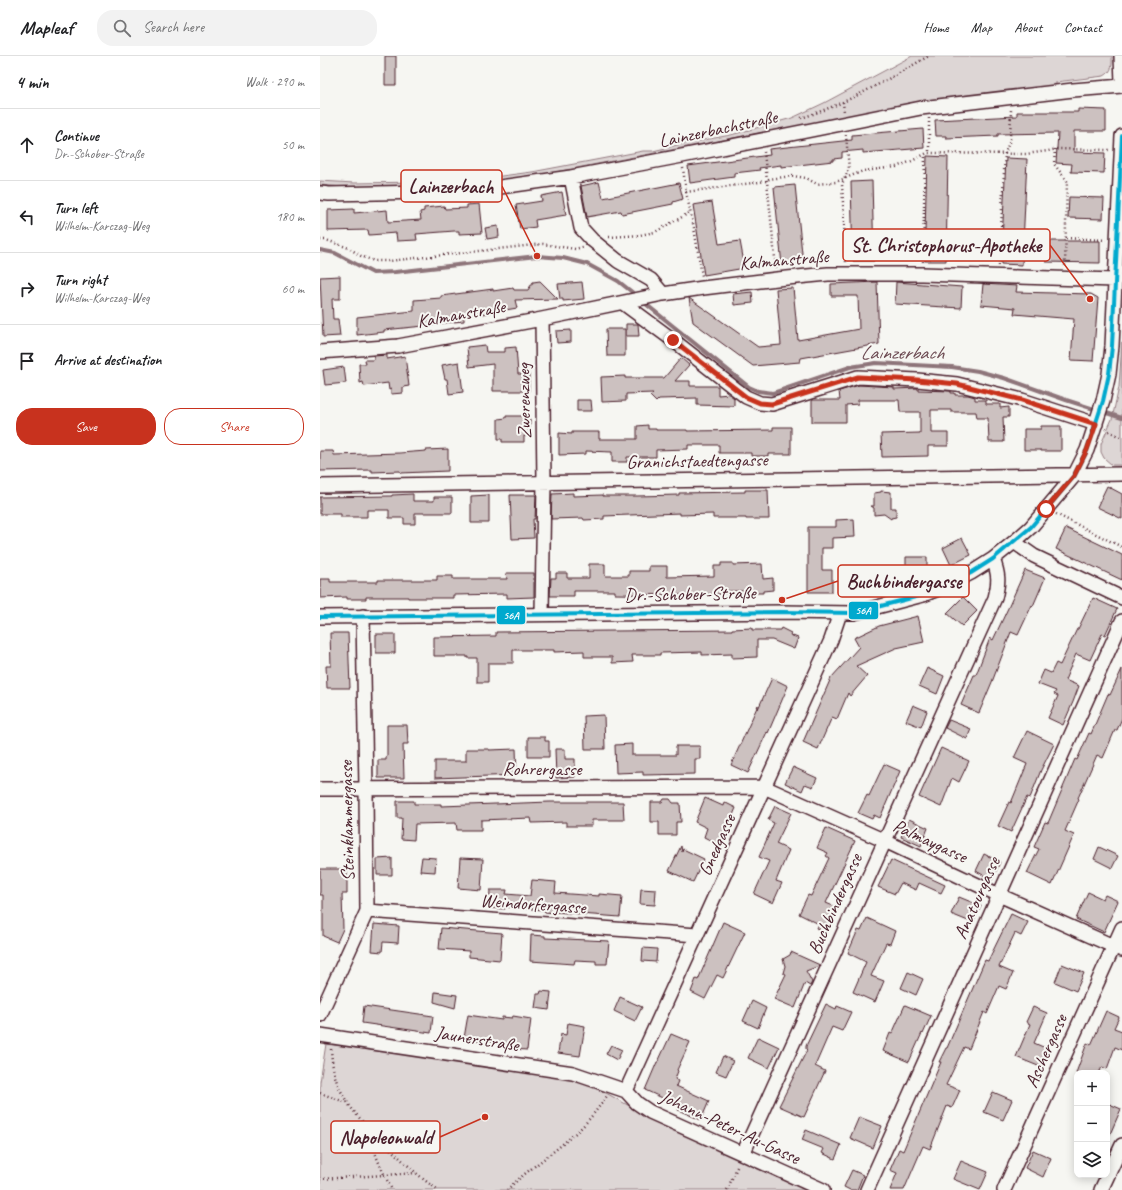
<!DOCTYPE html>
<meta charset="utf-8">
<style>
:root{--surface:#fff;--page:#f2f2f2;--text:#202124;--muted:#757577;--line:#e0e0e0;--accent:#c8321e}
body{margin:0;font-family:Caveat,sans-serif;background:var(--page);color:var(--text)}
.controls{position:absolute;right:12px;bottom:12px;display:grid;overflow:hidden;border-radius:8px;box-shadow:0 2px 10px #0003}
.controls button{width:36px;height:36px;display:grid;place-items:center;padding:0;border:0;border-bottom:1px solid var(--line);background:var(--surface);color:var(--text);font:20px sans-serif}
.stop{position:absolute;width:12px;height:12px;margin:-9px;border:3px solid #c8321e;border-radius:50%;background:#fff}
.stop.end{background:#c8321e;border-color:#fff;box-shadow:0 1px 4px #0008}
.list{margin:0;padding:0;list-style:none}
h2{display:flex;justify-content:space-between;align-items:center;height:52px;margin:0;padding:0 16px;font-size:17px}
h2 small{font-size:13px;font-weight:400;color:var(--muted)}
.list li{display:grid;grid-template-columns:26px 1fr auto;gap:12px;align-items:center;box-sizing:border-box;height:72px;padding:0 16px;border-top:1px solid var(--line)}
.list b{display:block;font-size:15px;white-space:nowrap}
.list p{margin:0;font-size:13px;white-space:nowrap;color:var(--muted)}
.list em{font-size:13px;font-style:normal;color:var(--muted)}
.actions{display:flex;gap:8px;padding:12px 16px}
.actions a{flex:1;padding:9px 0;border:1px solid var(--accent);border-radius:16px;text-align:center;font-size:14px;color:var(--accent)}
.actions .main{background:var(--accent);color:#fff}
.icon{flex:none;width:22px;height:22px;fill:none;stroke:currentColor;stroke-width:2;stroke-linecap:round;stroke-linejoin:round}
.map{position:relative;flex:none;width:802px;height:1134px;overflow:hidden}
header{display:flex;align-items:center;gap:24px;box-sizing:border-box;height:56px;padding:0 20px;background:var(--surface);border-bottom:1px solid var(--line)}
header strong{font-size:19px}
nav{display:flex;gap:22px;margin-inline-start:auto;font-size:14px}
.search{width:280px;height:36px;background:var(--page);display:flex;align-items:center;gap:10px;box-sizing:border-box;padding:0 14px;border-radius:16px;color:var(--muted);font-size:15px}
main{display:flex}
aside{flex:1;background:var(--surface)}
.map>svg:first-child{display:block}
.green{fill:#ddd6d5;stroke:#947a80}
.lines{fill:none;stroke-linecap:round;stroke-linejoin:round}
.stream{stroke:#8e747a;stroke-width:4}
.building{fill:#ccc1c0;stroke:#4a1f2b}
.minor-casing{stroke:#4a1f2b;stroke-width:16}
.path{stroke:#4a1f2b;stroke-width:2.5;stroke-dasharray:1 3;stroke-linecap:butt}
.minor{stroke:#f6f6f2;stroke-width:13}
.bus-1-casing{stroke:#f6f6f2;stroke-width:7}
.bus-1{stroke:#00a9ce;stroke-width:4}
.route{stroke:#c8321e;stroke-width:5}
.labels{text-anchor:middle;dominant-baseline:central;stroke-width:4;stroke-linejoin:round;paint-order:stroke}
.street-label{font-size:19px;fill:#4a1f2b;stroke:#f6f6f2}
.water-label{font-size:20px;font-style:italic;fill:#6c4a52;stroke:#f6f6f2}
.leader{fill:none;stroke:#c8321e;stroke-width:1.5}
.callout-dot{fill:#c8321e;stroke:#f6f6f2;stroke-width:1.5}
.callout{fill:#f6f6f2;stroke:#c8321e;stroke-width:1.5}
.callout-label{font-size:20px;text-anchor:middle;font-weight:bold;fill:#4a1f2b}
.line-badge{stroke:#f6f6f2;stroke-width:1.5}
.badge-label{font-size:11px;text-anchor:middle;font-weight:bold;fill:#fff}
</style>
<header>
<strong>Mapleaf</strong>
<div class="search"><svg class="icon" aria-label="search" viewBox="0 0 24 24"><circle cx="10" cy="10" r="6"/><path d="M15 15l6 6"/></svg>Search here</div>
<nav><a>Home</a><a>Map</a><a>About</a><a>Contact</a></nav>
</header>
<main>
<aside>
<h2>4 min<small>Walk · 290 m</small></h2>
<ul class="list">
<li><svg class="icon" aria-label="ahead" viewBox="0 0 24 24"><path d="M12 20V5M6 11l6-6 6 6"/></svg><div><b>Continue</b><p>Dr.-Schober-Straße</p></div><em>50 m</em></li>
<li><svg class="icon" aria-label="left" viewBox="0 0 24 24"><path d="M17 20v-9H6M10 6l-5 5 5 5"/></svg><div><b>Turn left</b><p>Wilhelm-Karczag-Weg</p></div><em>180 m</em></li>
<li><svg class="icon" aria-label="right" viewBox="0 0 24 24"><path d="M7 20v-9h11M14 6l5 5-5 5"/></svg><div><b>Turn right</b><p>Wilhelm-Karczag-Weg</p></div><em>60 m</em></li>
<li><svg class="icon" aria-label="arrive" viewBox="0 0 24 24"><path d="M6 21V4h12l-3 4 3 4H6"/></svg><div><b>Arrive at destination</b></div></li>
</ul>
<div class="actions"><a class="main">Save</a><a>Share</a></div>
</aside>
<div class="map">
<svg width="802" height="1134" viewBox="0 0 802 1134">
<rect width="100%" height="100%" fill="#f6f6f2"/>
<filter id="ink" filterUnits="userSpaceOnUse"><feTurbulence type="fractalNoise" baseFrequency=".025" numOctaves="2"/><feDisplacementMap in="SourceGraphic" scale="8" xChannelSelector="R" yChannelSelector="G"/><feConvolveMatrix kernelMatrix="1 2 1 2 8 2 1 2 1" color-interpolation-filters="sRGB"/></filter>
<g filter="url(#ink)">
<path class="green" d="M592,0h200c0,9 1,15 -8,20l-48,6v4l-134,16 -403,77 -89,7 -87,1 -23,-2v-4l34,2 68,-1 57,-3 53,-7 111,-21h10l29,-7 49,-9 61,-17 32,-15z
M802,286v123h-10l-8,-7 -3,-6v-8l11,-25 7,-32z
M6,988l188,25 38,6 31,8 23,10 36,20 171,77h-493v-108z"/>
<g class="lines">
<path class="stream" d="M0,194l15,3 38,20 22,-1 142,-16 26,2 24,6 31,17 19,15
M322,245l107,86 9,4 15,2 77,-26 26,-4 76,4 26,4 26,7 62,22 56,18"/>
</g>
<path class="building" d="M65,0h11v29h-11z
M758,53l28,1v21h-32v21l31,1 -1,20 -33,-1 1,-8 -16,-1 2,-30 -60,1v2l-52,2v-2h-10l-1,-16 82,-4v-4h61z
M603,73l1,19 -61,5v-3l-21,2v6l-9,1v2l-52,6v-2l-22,3 1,2 -26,3v4l-44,6 -2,-17 82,-11 -1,-6 83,-9v-5z
M607,100l21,1 -2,104h-21v-4h-22v-24h22z
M686,102l21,1 -5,106 -21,-1z
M552,125l2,80h-21l-2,-79z
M279,126l4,16 76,-15 4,16 -10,3v2l-51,10 -1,-3 -34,6 -6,-31z
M475,129l8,78 -21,2 -8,-78z
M242,136l4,23 -31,5 1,7 -16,2 -4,-24 26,-4 -1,-5z
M749,141l35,1 -1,21 -35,-1z
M392,146l7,42 21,-3 5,27 -41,7 -11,-70z
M159,148l3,29 -23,1v-3h-5l-38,3 1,6 -20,1 -1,-8 -27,2 -1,-5 -40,1v-21l26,-1v4l33,-3 1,12 33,-2 -1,-8 4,-1v-3l20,-2 1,3 22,-1v-3z
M178,170l1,11 -12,2 -2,-11z
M727,185h53v22l-54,-1z
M20,220v23h-8l1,20h5l2,17 -17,1 -3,-60z
M220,225l18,18 -43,1 2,8 -34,6v-2l-19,3v6l-30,3v1l-50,5v2l-27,3v-18l57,-6v-11l27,-2v-2l52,-7v2l20,-3 1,2h14l5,-8z
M262,226l2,17 -21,2v-2h-3l-2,-15z
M557,226l2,62 -78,14 -1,4 -47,4 -60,-44 -4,-24 69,49 23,-2 -5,-56 17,-1 5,52 61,-11 -1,-33h-27v-12z
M576,226l66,5 -1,21 -66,-4z
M663,228l34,2 -1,6 75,2 7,4 -5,63 -22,-1 3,-41 -60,-5 1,-6 -34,-3z
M432,236l1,11 -19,2 -1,-11z
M306,268h12l1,12h-13z
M286,273h19v27h-18z
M251,274v12l-14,1 -1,-12z
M165,289l1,7h19v-4l11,-1 2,27h11v17h-36v-27l-24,3 -2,-20z
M67,299v4l18,-3 4,30 -6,1v6l-12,1v-5l-2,1 -1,-7 -24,3 -1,-4 -3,1 -1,-19h7l-1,-4h9v-4z
M361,302l8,7 -14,16h15v5h28v9l11,-1 5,4v8l-37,-1v-7l-38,1 -3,3 -6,-6 3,-3 -27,1v7l-24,1 -1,-25 24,-1v2h39z
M139,306l4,30 -14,2 -2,-15h-2l-3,-14z
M24,311l2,16 -21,2 -2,-15z
M539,329l35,2v2l24,-1v2l33,1v2h4v2h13l7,2v3h11v4h14v4l9,-1v10h-6l1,25h-15l-1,-24h-11l-1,-6h-25v-2h-20v23h17v13h-20v10l-46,1 -1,-23 39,-1v-21h-20l-1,-12h-41v4l-12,1v17h-34v-22h28l-1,-9z
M257,344h14l1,11h-15z
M186,360h18v3h6v17h-6v6h-22v-3h-4v-20l8,-1z
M328,369v4h8v1h31v1l86,-1v-3h18v27h-23v2h-17v-3h-32v-8h-31v4l-32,1v7h-29v5h-15v-10l-26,-1v3l-27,1v-22l13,1v-2h27v7h38v-13z
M721,370h20v25h-20v-1h-17v-21h17z
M128,393v22l-47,2 -1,-2 -28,1v-2l-52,1v-20h13l1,4 66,-2 26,-2v-1z
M787,430l15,8v25l-25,-12z
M425,434h23l1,29h-23v-1h-33v-4l-33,1v-2l-76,3v3l-20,1 -1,-2 -32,1 1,-25 21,-1v3l30,-1v1h34l42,-1v-2l66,-1z
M561,435l10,1v16h5v9l-5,1v1l-7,-5 -10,1v-7l-3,-2h3v-13l7,-1z
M93,438v7h21v-4h18v16h-37v11h-11v-6h-15v-8h-22v7h-26v-3h-21v-17l72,-1v-1z
M169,439v28h-18v-27z
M190,439h26l-1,24h-2l1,19 -22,1z
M534,463l1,18 -23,1v10h-10v22h10v22h-24v-65h28v-7z
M746,472l56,27v25l-66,-31z
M642,482l9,17 -20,10 -8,-17z
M586,501h21v18l-21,1z
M401,507h12v2l29,-1 1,15 10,-1v12l-10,1v2h-18v-2h-20v3l-45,1 -65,-1v-3h-41v5h-24l1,-18h5v-5h11v5h22v-14h16v12h24v-5h20v-5h18v11l47,-1v-10h7z
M705,514l20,8 -12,28 -1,-1 -14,30 -7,-3 -19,50 -13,31 -18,-8 13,-30h2l14,-37 3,2 16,-34z
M186,517h28v24l-27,1v-4l-54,1v3h-45v-1h-42v2h-19v-2l-27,1v-19h10v3h48v-2h59v-4h16v3h54z
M643,541l14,14 -15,15 -15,-13z
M773,542l24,11 -12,26 -3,-1 -12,26 -14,-6 -11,26 14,6 -6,16 -10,23 -15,-7 10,-22 -4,-2 2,-3 -18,-7 6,-14 7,3 5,-10 4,2 17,-36h1z
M598,560l6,26 -28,6 -40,18 11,10 -17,20 -2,-3 -11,26 -5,-2 -14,32 -15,-7 28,-64 28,-31 -5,-9 25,-12z
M432,572v2h28l1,-2 10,5 -1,2 8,3 -4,11 -22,-9h-15v17l-25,1v-4l-30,1v-3l-42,1v2h-28l1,7 -21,1v-6h-28v-6l-30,1v-2h-41v13h-25v19h-11v-24h-10v-2h-33v-19l62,-1v-4l236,-2v-1z
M10,577h18l2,55h-23l-1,-22h5z
M56,578h19v19h-19z
M607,612l17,8 -7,18 -18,-8z
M802,613v49l-5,12h-2l-12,28 -6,-3 -19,43 1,1 -14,32 9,4 -22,50 -25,-12 12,-24 -5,-2 11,-25 3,1 27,-64 2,1 12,-27 2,1 17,-40 2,1z
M452,622l16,8 -20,47 -1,-1 -19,41 -17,-8 27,-60v4z
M593,649l14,6 -6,16 -15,-6z
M284,659l1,34h-20l-1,-33z
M629,664l22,9 -4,10 -22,-11z
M67,669h20l1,19h-5l1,34h-26v-18h8v-3h1z
M707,675l27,13 -13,26 -11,28 -3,-1 -16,35 -13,-6 11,-24 2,1 16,-39 -13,-6z
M208,681h17v4h4v16h-21z
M312,688v11h44v-9h24v13h-5v15l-52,1v-3l-27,1 -1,-28z
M621,692l28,13 -10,21 -7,-4 -11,29 -22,-10z
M146,693h23v1l27,-1 1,26 -82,3v-17h31z
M235,693h10v10h10v18l-19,1z
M564,708l16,7 -20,47 -6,-3 -2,4 -14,-6 9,-18 2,1z
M473,711l24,11 -4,9 -8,-3 -3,7 -17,-8z
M385,742l18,8 1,-4 12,6 -16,37 -16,-8 3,-9 -12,-6z
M344,743h6l3,4h7l1,19h-5v13h-17v-13h-8v-20h11z
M77,745h17v3h27v2l109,-4h73l1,18h-32v6h-26v-4l-34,1 -1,-5 -50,2v10h-24l-1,-7 -41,1 -1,16 -13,-1 1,-21h-5z
M455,750l16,7 -15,31 13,6 -13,31 6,2 -9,20 -19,-9 15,-33 -10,-4 15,-34 -6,-3z
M589,763l19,9 -7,18 -20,-9z
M506,772l29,13 -29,62 12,5 -11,25 -10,-5 2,-4 -20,-10 9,-19 3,1 18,-38 -3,-2 2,-3 -11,-5z
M361,790l1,6 1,-3 21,10 -11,23 -24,-11z
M779,791l19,9 -6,12 -18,-9z
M664,798l16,8 -8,18 -16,-9z
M102,801l14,1 -1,14 -15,-1z
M72,802v17h-15v-16z
M140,802l23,1 -2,31 -23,-2z
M571,804l54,25 -4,8 -22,-10 -3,7 -15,-7 -6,11 -17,-7z
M0,813h27v25h-5l1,35 -6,13 -14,-6v-41h-3z
M212,824l24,2 -1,11 44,3v-2l23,2 -2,21 -66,-5v1l-9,-1 -1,-2 -39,-3v2l-16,-1 1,-18h17l-1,4 24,2z
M321,833l15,1 -1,15 -15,-1z
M768,836l15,7 2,-4 13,6 -14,31 -28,-13z
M639,841l22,9 -8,17 -22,-9z
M691,858l17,8 -7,14 -6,-3 -16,34 14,6 -7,16 -7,-3 -12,28 -3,-2 -15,37 -5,-2 -18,38 14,5 -8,18 -5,-2 -17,43 -7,-3 -19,44h-14l7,-17 -7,-3 9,-21 4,2 38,-89h-2l7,-14h1l38,-88 3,1z
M547,862l28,13 -5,13 -4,-1 -15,33 13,5 -9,21 -22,-10 13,-30 -18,-9 10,-23 3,1z
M403,866l22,10 -22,46 -6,-3 -12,24 -14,-7 5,-13 2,1z
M54,868l25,2 -1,17 -15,-1 -1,10 -10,-1z
M121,872l61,5 -2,27 -31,-3v-6l-30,-2z
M211,879l14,1v2l64,3 -2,23h-11v-3l-21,-1 -1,4 -44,-3z
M323,892l14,1 -1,13 -14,-1z
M471,896l29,13 -1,1 -13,5 6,11 -2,4 -5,-3 -10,25 -21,-9 12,-25 -3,-1 2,-7 -2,-7 7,-4z
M742,908l22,9 -8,18 -21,-9z
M588,916l15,7 -7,16 -15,-7z
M221,935l10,1 -2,18 -14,-2 2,-14h3z
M115,936l22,3 -2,13 -21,-6z
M300,941l22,10 -7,14 -21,-10z
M432,945l14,7 -8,20 -15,-7z
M506,948l10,5 1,-3 14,6 -9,19 -10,-4 -17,39 10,5 -21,46 -25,-11 28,-56 -1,-1v-3z
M585,949l26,11 -8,18 -1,-1 -13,29 -26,-11 7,-18 2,1z
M44,950l69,10 -2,17 -69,-10z
M713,951l14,6 -13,30 16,7 -7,18 -27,-11 14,-33 -4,-2z
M786,955l13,6 -5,11 8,3v19l-7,-3 -8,22 -5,-2 -3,6h-23l11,-30 4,2z
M148,959l34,5v-3l10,1 1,-2 18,3 -4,31 -14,-1 1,-3 -50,-8z
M248,967l17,3 -5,30 -22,-3 3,-19 5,1z
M351,978l19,8 -13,28 1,1 -3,8 3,2 -2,5 33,15 -8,19 -23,-10 2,-4 -35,-16 12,-28h1z
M438,981l21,10 -10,21 -21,-10z
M291,989l11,5 -5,10 -11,-6z
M403,1000l10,5 -7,15 -10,-4z
M673,1036l19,8 -9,20 -19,-8z
M787,1047l14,6 -14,32z
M539,1061l23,9 -9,22 -23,-10z
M486,1074l35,15 -6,14 -13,-6 2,-4 -22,-9z
M713,1094l18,8 -8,19 -18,-9z
M641,1105l27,11 -8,18 -27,-11z
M532,1114l11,5 -6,15h-7l-6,-3z"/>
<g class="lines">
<defs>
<path id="minor" d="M801,0l1,27
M251,121l10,51 11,12 26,21 33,19 12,14
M0,137l9,1 143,-3 99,-14 111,-21 239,-48 152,-18 49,-4
M303,247l50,37 73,57 14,6 12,1 86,-27 59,3 40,4 65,16 74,24
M222,263l2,163 -2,132
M0,296l78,-6 144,-27 121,-25 40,-6 74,-9 51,-5h94l193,6
M0,430l802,-12
M694,486l20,14 88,42
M0,561l462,-5 72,1 69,-18 25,-10 23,-12 22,-14 21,-17 17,-15 43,-51 13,-26 16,-49 6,-27 3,-28 10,-210
M0,733l444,-2 121,54 114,54 123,55
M47,855l330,24
M0,959l47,-104 -1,-123 -3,-172
M0,979l253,38 53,18 11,12 13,9 173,78
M306,1035l205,-451 9,-27
M423,1098l252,-556c4,-17 4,-23 -2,-39
M547,1134l255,-569
M684,1134l118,-262
M781,1134l21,-45"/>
</defs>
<use href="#minor" class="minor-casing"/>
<path class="path" d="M523,46l1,10
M481,62c46,-14 87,-39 128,-62
M609,62v35
M735,93l-1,15 13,17 -2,85
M444,96l12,116
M363,112l3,24 81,-11 2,-2 24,-3 13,2 11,6 19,-2 27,-11 33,-4 16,-6 15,-8 99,1 22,-3 9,-2 52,1
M366,136l8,36 8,48
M289,181l31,-2 15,-3 36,-20
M746,182l40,2
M0,184h6l23,8 12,8 13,5h15l154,-17 32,5 8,-2
M526,206l-4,-78 7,-15 -3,-34
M603,206l2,-107
M679,210l6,-113 5,-13 1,-30
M785,373l17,9
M736,458l66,33
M11,993c1,16 3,30 11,44 12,24 39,47 59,66 12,11 24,23 38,31
M0,1037l22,8 5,1
M50,1075c2,20 13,41 22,59
M0,1123l96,-6
M187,1134c20,-20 44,-35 65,-54 14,-11 24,-25 35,-40
M407,1134l11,-25"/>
<use href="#minor" class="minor"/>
<defs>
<path id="bus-1" d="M0,561l462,-5 72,1 69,-18 25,-10 23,-12 22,-14 38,-32 43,-51 13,-26 16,-49 6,-27 3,-28 10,-210"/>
</defs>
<use href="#bus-1" class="bus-1-casing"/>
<use href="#bus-1" class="bus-1"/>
</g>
</g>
<g class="lines" filter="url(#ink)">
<path class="route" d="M353,284l73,57 14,6 12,1 86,-27 59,3 40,4 65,16 74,24 -9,26 -13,26 -28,33"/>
</g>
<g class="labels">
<g class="street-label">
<text transform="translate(398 73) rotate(-12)">Lainzerbachstraße</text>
<text transform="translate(464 204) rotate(-5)">Kalmanstraße</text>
<text transform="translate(141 258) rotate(-10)">Kalmanstraße</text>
<text transform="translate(204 345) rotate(-91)">Zwerenzweg</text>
<text transform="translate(377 405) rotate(-1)">Granichstaedtengasse</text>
<text transform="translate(370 538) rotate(-1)">Dr.-Schober-Straße</text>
<text x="222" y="713">Rohrergasse</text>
<text transform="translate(27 765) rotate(-91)">Steinklammergasse</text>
<text transform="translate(610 785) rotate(25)">Palmaygasse</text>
<text transform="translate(397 789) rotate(-66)">Gnedgasse</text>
<text transform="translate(657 842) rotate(-66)">Anatourgasse</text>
<text transform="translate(213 848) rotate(4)">Weindorfergasse</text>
<text transform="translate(515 848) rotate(-66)">Buchbindergasse</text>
<text transform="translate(157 983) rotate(9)">Jaunerstraße</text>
<text transform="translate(726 995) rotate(-66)">Aschergasse</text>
<text transform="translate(410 1071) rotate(25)">Johann-Peter-Au-Gasse</text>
</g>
<g class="water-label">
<text x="582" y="296">Lainzerbach</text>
</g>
</g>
<path class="leader" d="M217 200L182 130M770 243L730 189M462 544L518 525M165 1061L120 1081"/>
<g class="callout-dot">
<circle cx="217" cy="200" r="4"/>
<circle cx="770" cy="243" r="4"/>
<circle cx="462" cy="544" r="4"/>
<circle cx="165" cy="1061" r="4"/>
</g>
<g class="callout">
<rect x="81" y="114" width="101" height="32" rx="4"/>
<rect x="523" y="173" width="207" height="32" rx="4"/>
<rect x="518" y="509" width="131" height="32" rx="4"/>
<rect x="11" y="1065" width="109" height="32" rx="4"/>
</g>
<g class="callout-label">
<text x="131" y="137">Lainzerbach</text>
<text x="626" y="196">St. Christophorus-Apotheke</text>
<text x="584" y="532">Buchbindergasse</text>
<text x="66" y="1088">Napoleonwald</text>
</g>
<g class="line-badge">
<rect x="528" y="545" width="31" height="19" rx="4" fill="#00a9ce"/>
<rect x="176" y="549" width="30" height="20" rx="4" fill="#00a9ce"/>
</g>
<g class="badge-label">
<text x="543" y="558">56A</text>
<text x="191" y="563">56A</text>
</g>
</svg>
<div class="controls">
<button>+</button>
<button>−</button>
<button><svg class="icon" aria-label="layers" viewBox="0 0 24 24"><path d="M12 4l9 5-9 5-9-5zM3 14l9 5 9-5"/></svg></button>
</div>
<div class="stop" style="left:726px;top:453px"></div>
<div class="stop end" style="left:353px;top:284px"></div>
</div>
</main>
